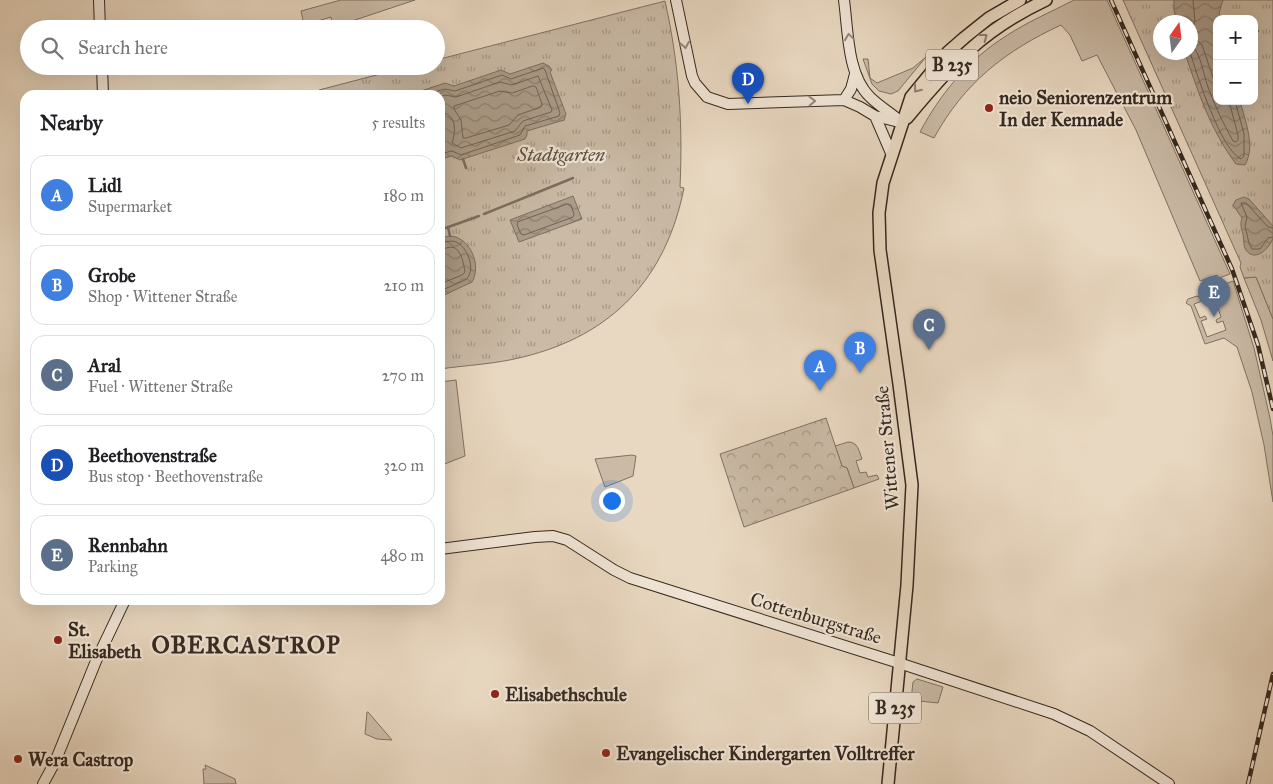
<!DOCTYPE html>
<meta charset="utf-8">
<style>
:root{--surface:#fff;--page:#f2f2f2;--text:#202124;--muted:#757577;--line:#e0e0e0;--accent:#1a73e8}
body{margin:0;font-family:"IM FELL Great Primer",serif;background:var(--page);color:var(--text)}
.controls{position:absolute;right:15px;top:15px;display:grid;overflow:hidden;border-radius:10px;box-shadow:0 5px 20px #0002}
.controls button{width:45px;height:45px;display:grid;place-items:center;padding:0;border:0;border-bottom:1px solid var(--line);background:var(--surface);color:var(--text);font:25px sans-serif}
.compass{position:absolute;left:1153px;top:15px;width:45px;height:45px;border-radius:50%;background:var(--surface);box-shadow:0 5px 20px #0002;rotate:14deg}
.you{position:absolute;left:611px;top:500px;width:18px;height:18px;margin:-12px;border:4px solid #fff;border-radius:50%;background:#1a73e8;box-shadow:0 0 0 8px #1a73e833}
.badge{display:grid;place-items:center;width:32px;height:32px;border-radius:50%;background:var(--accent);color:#fff;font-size:16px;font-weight:700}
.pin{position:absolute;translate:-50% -41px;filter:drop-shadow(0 1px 2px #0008)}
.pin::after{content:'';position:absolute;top:26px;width:18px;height:15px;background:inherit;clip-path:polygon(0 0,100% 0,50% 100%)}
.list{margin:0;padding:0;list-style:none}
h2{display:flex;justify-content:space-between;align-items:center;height:65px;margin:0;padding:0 20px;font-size:21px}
h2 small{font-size:16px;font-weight:400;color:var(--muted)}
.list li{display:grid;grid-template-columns:32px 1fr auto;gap:15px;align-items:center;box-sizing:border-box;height:80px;margin:0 10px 10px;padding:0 10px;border:1px solid var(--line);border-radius:15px}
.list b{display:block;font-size:19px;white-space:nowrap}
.list p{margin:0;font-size:16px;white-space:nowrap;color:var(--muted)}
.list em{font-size:16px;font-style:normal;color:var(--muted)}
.icon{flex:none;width:28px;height:28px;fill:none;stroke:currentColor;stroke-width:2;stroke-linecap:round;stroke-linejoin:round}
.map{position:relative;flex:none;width:1273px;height:784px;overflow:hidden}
.search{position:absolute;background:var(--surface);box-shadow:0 5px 20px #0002;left:20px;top:20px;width:425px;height:55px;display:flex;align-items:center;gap:12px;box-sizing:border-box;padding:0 18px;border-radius:28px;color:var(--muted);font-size:19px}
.panel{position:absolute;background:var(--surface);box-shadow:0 5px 20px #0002;left:20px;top:90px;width:425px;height:515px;border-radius:15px}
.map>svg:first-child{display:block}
.grass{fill:#cabaa6;stroke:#7f7263}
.forest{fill:url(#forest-crowns);stroke:#7f7263}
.park{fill:url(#park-tufts);stroke:#7f7263;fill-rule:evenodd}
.water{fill:url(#water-waves);stroke:#7b6e60}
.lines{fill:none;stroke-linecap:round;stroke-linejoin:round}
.shore{stroke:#706255;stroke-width:1}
.stream{stroke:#7b6e60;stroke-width:2.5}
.secondary-casing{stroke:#342920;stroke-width:12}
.primary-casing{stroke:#342920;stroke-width:14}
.secondary{stroke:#f1e6d7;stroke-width:10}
.primary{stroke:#e9d8c1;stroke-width:11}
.rail-casing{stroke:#342920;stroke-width:4.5}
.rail{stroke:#f1e6d7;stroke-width:2.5;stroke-dasharray:8;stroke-linecap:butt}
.oneway{stroke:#92887c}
.oneway2{stroke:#8e8070}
.poi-dot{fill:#8f2418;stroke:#f1e6d7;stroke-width:2}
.labels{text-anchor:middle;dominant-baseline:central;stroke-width:4.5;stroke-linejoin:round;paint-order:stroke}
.shield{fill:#f1e6d7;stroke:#6d6257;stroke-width:1}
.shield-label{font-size:18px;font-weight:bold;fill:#342920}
.poi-label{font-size:19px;font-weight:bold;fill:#342920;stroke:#f1e6d7;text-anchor:start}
.park-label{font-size:19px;font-style:italic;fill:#5a4d42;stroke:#f1e6d7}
.street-label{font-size:19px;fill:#342920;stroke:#f1e6d7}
.district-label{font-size:24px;font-weight:bold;letter-spacing:1px;fill:#342920;stroke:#f1e6d7}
</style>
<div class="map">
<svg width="1273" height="784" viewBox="0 0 1273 784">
<defs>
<pattern id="forest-crowns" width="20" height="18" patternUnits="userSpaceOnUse" patternTransform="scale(1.25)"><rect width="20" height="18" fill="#cabaa6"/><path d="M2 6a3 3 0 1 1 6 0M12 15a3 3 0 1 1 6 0" fill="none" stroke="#a59787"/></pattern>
<pattern id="park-tufts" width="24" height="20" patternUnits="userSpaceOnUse" patternTransform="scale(1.25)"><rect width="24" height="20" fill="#cabaa6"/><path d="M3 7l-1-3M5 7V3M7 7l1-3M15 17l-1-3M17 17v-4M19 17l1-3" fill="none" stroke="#a59787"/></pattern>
<pattern id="water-waves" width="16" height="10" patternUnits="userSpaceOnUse" patternTransform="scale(1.25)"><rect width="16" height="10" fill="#ab9c8a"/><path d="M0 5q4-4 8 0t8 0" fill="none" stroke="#8c7f70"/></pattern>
</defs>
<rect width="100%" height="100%" fill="#e9d8c1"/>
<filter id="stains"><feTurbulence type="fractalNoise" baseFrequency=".004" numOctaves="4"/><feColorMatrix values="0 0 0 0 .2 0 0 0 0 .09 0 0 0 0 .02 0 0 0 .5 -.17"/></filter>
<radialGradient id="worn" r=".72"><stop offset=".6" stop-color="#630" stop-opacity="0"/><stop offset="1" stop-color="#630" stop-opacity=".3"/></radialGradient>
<path class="grass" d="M341,0H415L334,27L331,17L304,25L301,11Z
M1074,0H1107L1230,274L1219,278L1217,275L1200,281L1136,130L1097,55L1082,61L1070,35L1061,25C1005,51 964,83 934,138L920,132C940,94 969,59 1006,36C1027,22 1051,12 1074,0Z
M926,57L898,91L891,94L879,91L872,84L863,59H868L870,78L877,83L913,68Z
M1256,277L1273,319V361L1261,320L1244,278Z
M1233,281L1254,348L1270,418L1273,436V502L1264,445L1252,392L1237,347L1224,338L1205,344L1191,306L1186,303L1188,299L1197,296L1200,297L1202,301L1194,304L1200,318L1205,316L1207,319L1201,321L1207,337L1226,330L1223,321L1217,323L1216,320L1221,317L1218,308L1212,310L1211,307L1216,305L1213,297L1208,298L1206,293L1209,290Z
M456,380L465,456L442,465L440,448V382Z
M848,442C858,442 859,451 862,459L856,461L860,473L866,472L868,477L877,475L879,479L854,488L847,468L842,466L835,446Z
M632,455L636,456L633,476L605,487L595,459Z
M917,679L943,687L938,703L911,700L913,682Z
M367,712H368L392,740L377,739L365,734Z
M205,765L235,779L236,784H204L203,769H206Z"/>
<path class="forest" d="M826,418L842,466L847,468L854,488L744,527L720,454Z"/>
<path class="park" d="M1123,0H1273V319L1256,277L1244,278L1240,267L1241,263ZM1217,19H1254V101H1217ZM1160,22H1190V52H1160Z
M665,1C679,63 683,123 680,187L684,188C666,278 613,335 523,357C496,364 468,365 440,369V95H306V94L316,93L319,90L411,66H436V60Z"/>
<path class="water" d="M1174,0H1223L1219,13L1221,19H1217V101H1240C1245,121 1256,146 1245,165L1236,164C1211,131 1198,92 1185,53L1190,52V22H1177L1174,10Z
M543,63L549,66L552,70L550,72L566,114L564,120L527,131V135L525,139L460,160L452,156L440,159V138L443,135L444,129L440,122V95H409L445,83L454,86L501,70L510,74Z
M573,196L582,219L519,242L510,220Z
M1244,197L1249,199L1273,226C1273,230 1273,234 1273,238C1270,248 1255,263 1246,250C1243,245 1244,239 1243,234C1241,227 1240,225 1242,218L1233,205L1236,200Z
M450,236C470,237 482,265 472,282L440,297V238Z"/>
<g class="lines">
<path class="shore" d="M1193,0L1195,21L1191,34L1202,45L1217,89
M1190,43C1201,52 1203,74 1208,87C1215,106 1223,123 1233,141L1236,142L1238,140V135L1229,101
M1190,52C1197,75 1221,150 1241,159L1244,156V134L1235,101
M533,86L536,87L542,104L541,107L518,115L509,125L466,138H463L461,120L454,109V106L500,91L512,93Z
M425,95L445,89L455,91L502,75L511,79L543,68L545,70L560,113L559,116L525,126L520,135L461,155L452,151L440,154
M440,97L445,95L456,97L500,82L512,85L538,76L552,110L551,112L523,121L515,131L461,148L452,143C456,131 457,114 440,112
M568,204L571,205L574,214L573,217L524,235L521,234L517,225L518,222Z
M1273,228L1268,227L1246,203H1241L1247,217L1245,226L1249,243L1252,249H1260L1268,238L1273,237
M440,243C446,242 451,240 456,242C468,247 477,272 465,280L440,291
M440,249C444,249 449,247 452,247C461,248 464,265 465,272L462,275L440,284"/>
<path class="stream" d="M1254,33L1258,31
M463,159L466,168
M484,214L573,178
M448,227L450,236
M440,230L479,216"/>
<defs>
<path id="secondary" d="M99,0L100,29
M676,0L692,76L695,83L707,97L728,104L844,100L860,107L875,116L903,123
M844,0C848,29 847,75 870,97C879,106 891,113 900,121
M102,66L103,95
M844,100L851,89L855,74
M875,116L891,153
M440,549L535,537L553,536L567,540L614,570L630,578L899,663L1054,714L1090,731L1169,784
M43,784L55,762L96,661L125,600"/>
<path id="primary" d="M907,118C951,65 982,30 1046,0
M888,784L907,585L912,485L899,384L880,250L879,213L883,183L911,97L948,52L964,38L989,18L1020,0"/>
</defs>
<use href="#secondary" class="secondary-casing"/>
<use href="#primary" class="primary-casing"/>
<use href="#secondary" class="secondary"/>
<use href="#primary" class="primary"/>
<defs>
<path id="rail" d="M1111,0L1232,269L1258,345L1273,409
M1248,784L1273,674"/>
</defs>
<use href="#rail" class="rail-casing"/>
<use href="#rail" class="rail"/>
</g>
<defs><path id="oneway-chevron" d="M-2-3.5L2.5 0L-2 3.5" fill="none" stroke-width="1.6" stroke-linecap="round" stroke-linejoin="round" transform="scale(1.25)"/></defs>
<g class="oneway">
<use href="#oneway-chevron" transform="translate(849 37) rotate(-98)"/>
<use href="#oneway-chevron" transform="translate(685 45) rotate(81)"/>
<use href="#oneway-chevron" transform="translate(812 101) rotate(-2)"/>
</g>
<g class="oneway2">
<use href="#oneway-chevron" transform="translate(984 37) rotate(-37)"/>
<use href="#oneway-chevron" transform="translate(917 89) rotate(128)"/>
</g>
<g class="poi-dot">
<circle cx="989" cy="108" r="5"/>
<circle cx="58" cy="640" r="5"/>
<circle cx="495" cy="694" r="5"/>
<circle cx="606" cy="753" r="5"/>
<circle cx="18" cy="759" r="5"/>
</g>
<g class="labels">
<g class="shield">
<rect x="926" y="49.5" width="52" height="31" rx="4"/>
<rect x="869" y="692.5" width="52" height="31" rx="4"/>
</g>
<g class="shield-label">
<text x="952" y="65">B 235</text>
<text x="895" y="708">B 235</text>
</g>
<g class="poi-label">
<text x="999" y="97">neio Seniorenzentrum<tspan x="999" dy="22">In der Kemnade</tspan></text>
<text x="68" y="629">St.<tspan x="68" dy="22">Elisabeth</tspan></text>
<text x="505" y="694">Elisabethschule</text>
<text x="616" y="753">Evangelischer Kindergarten Volltreffer</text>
<text x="28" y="759">Wera Castrop</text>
</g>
<g class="park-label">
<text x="561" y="154">Stadtgarten</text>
</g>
<g class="street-label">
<text transform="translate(887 448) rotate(-95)">Wittener Straße</text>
<text transform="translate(816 618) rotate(17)">Cottenburgstraße</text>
</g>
<g class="district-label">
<text x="246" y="645">OBERCASTROP</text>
</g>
</g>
<rect width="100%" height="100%" filter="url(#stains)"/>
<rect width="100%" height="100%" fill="url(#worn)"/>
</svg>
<div class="controls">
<button>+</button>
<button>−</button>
</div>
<svg class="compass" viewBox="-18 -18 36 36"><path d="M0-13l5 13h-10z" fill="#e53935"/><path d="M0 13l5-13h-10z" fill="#757577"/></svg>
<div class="you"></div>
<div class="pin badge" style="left:820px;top:391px;background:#3f7fe0">A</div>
<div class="pin badge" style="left:860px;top:373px;background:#3f7fe0">B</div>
<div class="pin badge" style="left:929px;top:350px;background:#5c6f8a">C</div>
<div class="pin badge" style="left:748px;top:104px;background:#1a4fb4">D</div>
<div class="pin badge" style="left:1214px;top:317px;background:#5c6f8a">E</div>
<div class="search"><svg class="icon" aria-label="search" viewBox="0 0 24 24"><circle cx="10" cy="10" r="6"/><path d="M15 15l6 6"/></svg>Search here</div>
<section class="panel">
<h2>Nearby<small>5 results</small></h2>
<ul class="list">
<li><span class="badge" style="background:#3f7fe0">A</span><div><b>Lidl</b><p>Supermarket</p></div><em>180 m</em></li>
<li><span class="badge" style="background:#3f7fe0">B</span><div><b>Grobe</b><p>Shop · Wittener Straße</p></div><em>210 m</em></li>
<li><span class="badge" style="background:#5c6f8a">C</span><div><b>Aral</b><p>Fuel · Wittener Straße</p></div><em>270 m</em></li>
<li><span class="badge" style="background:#1a4fb4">D</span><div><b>Beethovenstraße</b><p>Bus stop · Beethovenstraße</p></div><em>320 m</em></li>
<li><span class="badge" style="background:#5c6f8a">E</span><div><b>Rennbahn</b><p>Parking</p></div><em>480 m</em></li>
</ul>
</section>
</div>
